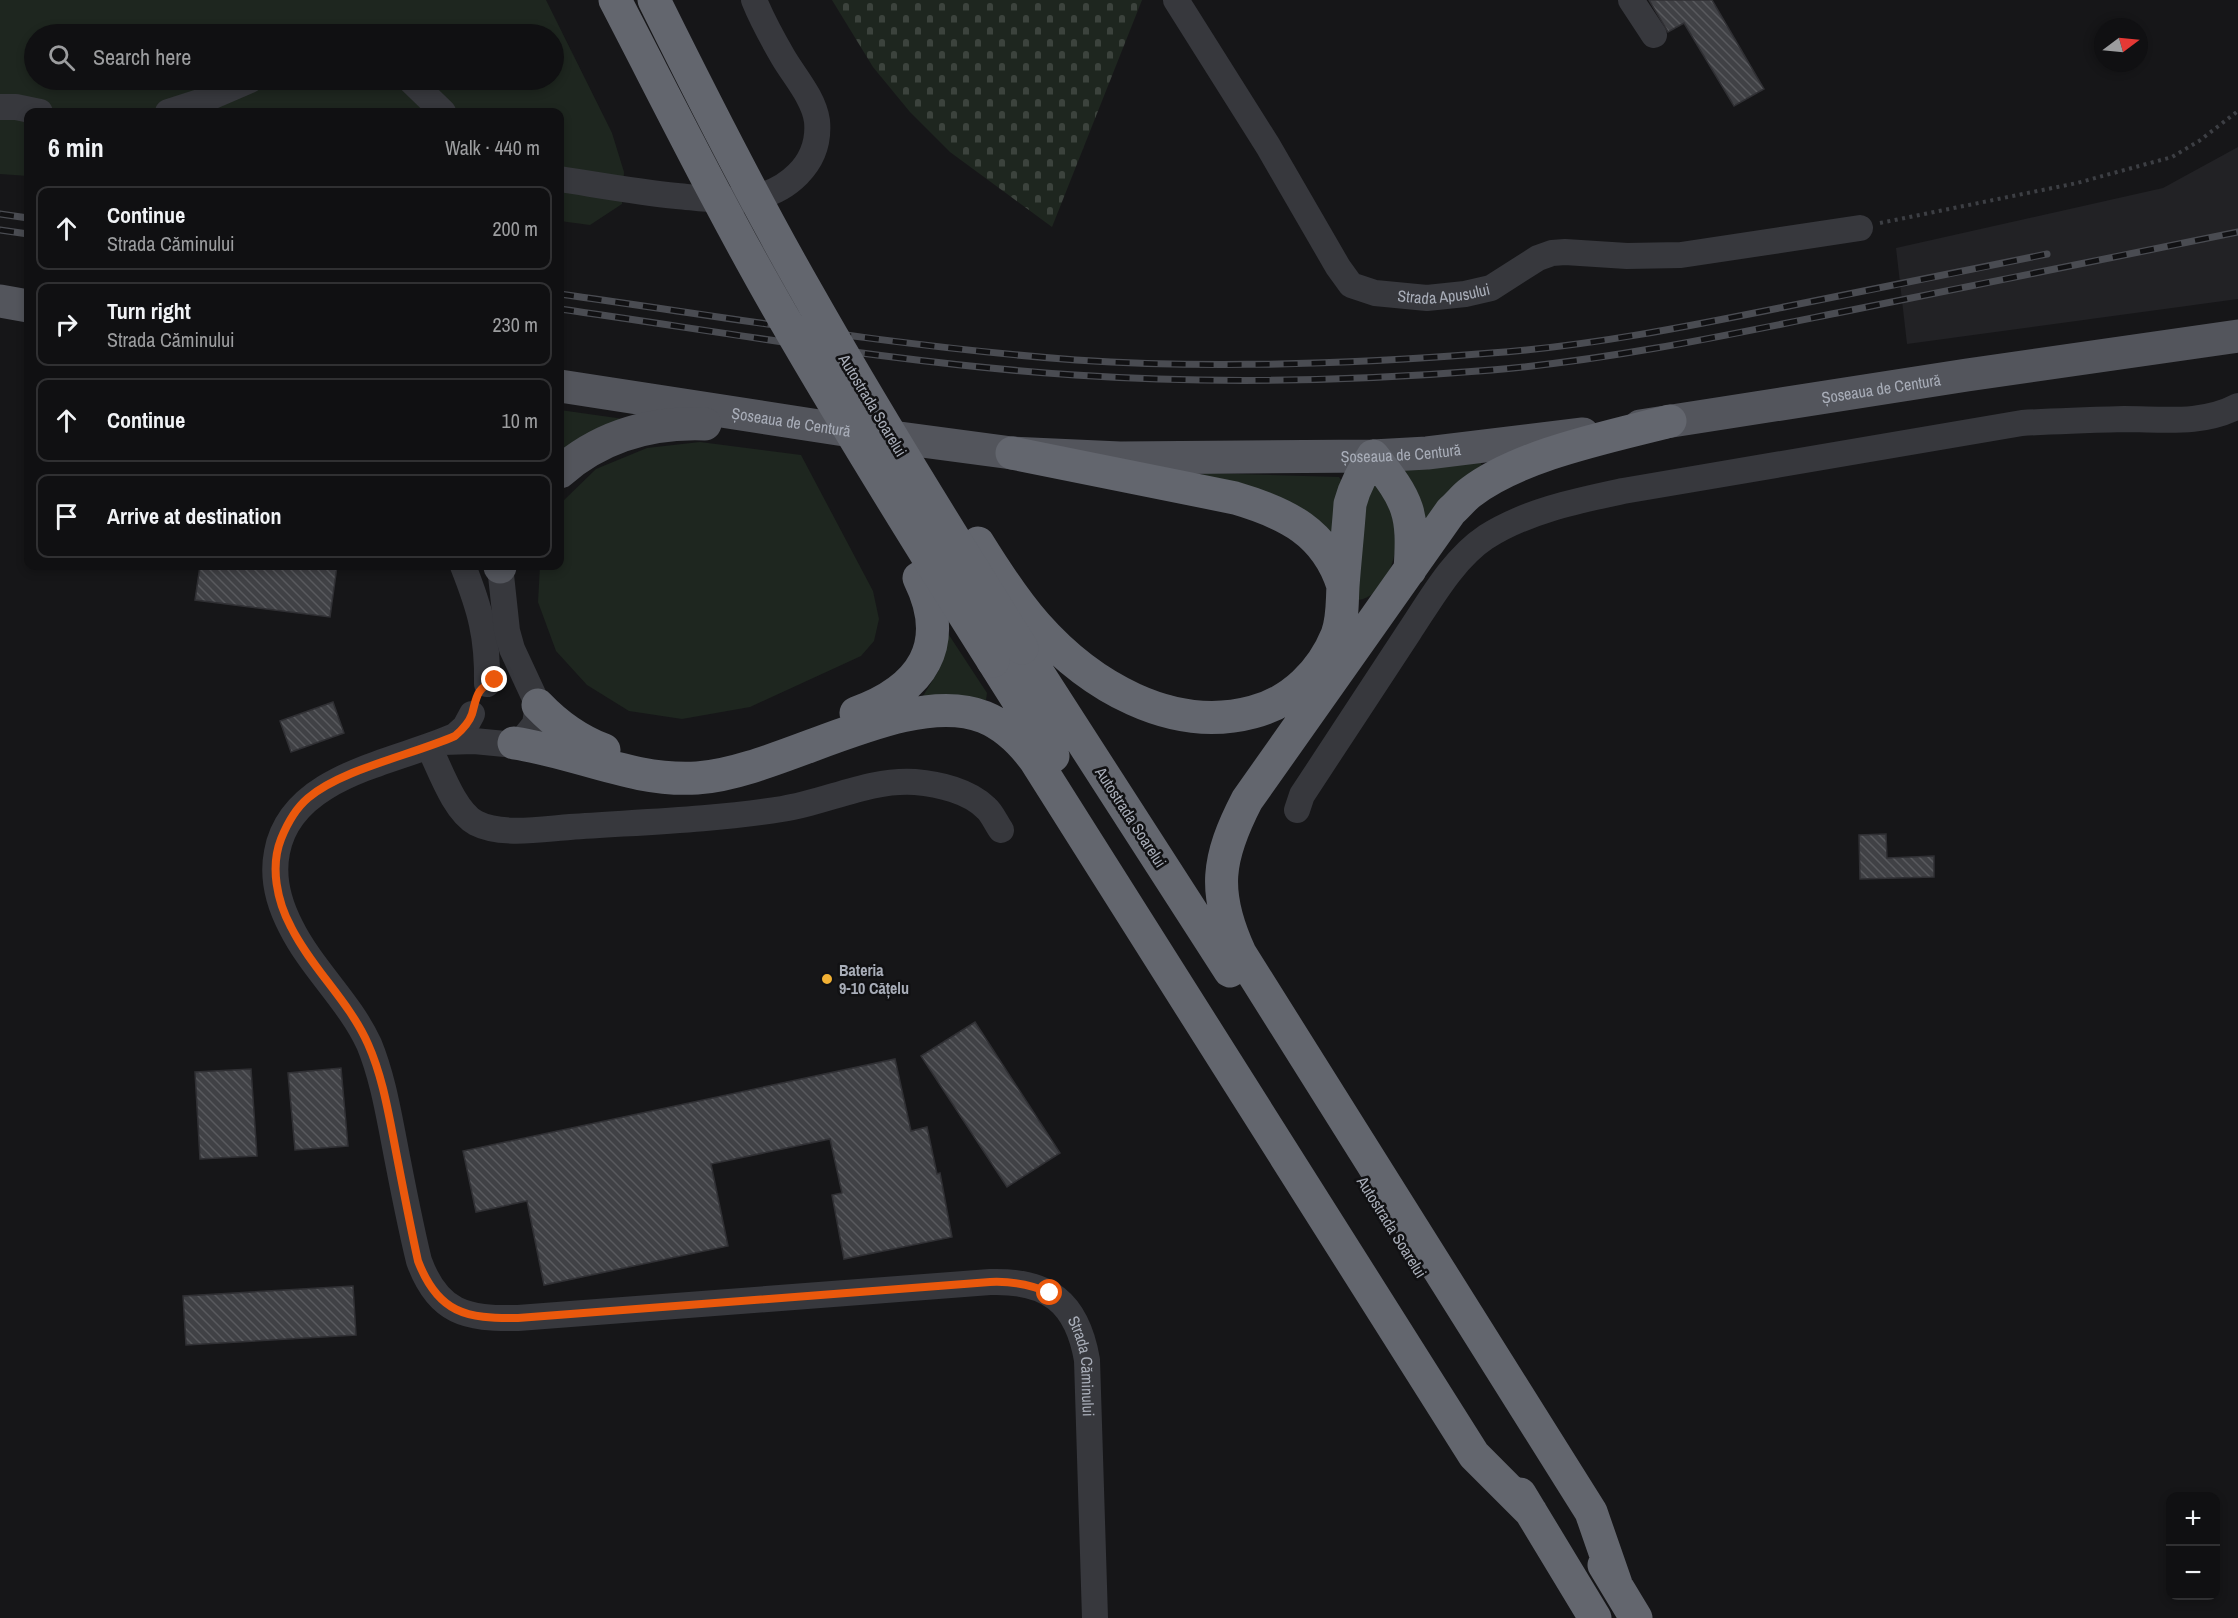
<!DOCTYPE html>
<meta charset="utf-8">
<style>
:root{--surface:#101012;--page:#19191b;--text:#f1f3f6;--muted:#9c9d9f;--line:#303032}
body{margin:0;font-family:"Archivo Narrow",sans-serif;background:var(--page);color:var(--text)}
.controls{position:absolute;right:18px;bottom:18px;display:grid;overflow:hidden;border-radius:12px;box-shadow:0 3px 9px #0003}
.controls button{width:54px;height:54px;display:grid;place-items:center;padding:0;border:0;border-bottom:2px solid var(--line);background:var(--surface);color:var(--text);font:30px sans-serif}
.compass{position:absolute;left:2094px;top:18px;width:54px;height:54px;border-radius:50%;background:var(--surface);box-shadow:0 3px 9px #0003;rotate:74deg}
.stop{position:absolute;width:18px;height:18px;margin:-14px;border:4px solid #ea580c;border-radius:50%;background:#fff}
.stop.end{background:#ea580c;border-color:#fff;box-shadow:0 2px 6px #0008}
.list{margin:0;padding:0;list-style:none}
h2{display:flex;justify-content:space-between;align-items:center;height:78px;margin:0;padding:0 24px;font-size:26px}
h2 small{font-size:20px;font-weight:400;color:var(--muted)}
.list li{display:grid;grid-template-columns:39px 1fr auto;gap:18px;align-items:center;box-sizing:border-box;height:84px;margin:0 12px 12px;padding:0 12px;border:2px solid var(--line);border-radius:12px}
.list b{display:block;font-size:22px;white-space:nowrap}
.list p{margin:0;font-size:20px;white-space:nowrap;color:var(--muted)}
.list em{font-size:20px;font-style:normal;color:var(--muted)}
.icon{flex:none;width:33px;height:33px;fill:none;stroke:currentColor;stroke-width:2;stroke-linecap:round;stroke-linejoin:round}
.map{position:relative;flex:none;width:2238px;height:1618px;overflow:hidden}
.search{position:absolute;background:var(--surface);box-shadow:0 3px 9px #0003;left:24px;top:24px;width:540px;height:66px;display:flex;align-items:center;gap:15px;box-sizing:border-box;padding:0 21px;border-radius:33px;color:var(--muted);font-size:22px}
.panel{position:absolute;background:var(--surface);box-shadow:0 3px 9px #0003;left:24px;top:108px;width:540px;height:462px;border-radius:12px}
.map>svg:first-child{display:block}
.built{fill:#222225}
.green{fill:#1e261f;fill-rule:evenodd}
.cemetery{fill:url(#cemetery-stones)}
.building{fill:url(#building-back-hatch);stroke:#303034;stroke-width:1.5}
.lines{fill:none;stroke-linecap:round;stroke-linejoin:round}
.path{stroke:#3d3f44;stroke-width:4;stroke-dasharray:3 4.5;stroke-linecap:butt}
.minor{stroke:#37383d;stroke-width:26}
.major{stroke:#53555c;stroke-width:33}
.highway{stroke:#63666e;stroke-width:33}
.rail-casing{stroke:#4a4c52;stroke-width:7}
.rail{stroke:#111113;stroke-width:4.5;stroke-dasharray:14;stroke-linecap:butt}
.highway-bridge{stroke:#63666e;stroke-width:33}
.route{stroke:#ea580c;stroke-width:8}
.poi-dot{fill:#f2b134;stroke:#111113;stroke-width:2}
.labels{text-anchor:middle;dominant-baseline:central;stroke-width:5;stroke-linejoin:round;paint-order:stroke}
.street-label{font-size:16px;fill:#a8adb8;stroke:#111113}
.poi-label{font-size:16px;font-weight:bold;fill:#a8adb8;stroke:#111113;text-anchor:start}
</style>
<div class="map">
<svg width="2238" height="1618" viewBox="0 0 2238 1618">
<defs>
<pattern id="cemetery-stones" width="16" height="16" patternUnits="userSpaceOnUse" patternTransform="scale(1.5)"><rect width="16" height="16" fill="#1e261f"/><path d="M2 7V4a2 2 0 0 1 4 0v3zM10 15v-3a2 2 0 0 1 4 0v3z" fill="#3c433d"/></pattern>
<pattern id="building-back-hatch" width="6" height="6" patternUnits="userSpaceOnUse" patternTransform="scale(1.5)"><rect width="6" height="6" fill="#404145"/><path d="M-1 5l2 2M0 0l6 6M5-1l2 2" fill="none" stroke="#595a5e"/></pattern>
</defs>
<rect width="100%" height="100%" fill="#161618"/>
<path class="built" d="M2238,147V299L1907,344L1896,248L2163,188Z"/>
<path class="green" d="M0,0H546L612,133L624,172L622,204L590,225L560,221V112H28V176L0,174ZM34,34H554V80H34Z
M560,410L638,421L560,461Z
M700,442L801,455L873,591L879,619L874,641L861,656L750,707L682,719L629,711L587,685L556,651L538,602L540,566H560V504L596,469L647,448Z
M1479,459L1484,470L1424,526L1415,525L1404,467Z
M1205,473L1339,477L1341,480L1339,536L1201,475Z
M1372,480L1390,490C1392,506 1395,521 1396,537C1397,559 1384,597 1358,600L1350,579Z
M947,632L987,693L986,700L923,696L939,670Z"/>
<path class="cemetery" d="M832,0H1142L1052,227L950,152L910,112L873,67Z"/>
<path class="building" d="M1649,0H1712L1764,89L1734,106L1684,23L1668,32Z
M200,566H337L330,617L195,600Z
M333,702L344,733L291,752L280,721Z
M1886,834L1887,858L1934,856V877L1860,879L1859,835Z
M975,1022L1060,1153L1007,1187L921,1056Z
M895,1059L911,1131L927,1127L937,1174L940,1173L952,1237L844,1259L832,1195L842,1193L830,1139L711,1164L728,1246L544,1285L527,1201L476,1212L463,1151Z
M341,1068L348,1146L295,1150L288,1073Z
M251,1069L257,1156L200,1159L195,1072Z
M353,1286L356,1335L186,1345L183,1296Z"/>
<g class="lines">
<path class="path" d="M1880,223L2077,183L2172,157L2199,141L2238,111"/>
<g class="minor">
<path id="s1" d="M1176,0L1268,146L1338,267L1351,285L1375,293L1427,298L1465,294L1491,288L1538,258L1552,253L1565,252L1627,256L1681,255L1860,228"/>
<path d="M1631,0L1654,35"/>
<path d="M410,80L443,112"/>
<path d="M0,107H16L40,112"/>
<path d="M168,112L199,102L250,80"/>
<path d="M560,179C599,185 637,192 677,196C699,198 723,202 745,199C786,194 821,164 817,121C814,98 794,76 783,57C772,38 762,20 754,0"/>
<path d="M463,566C480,609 488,636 487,684"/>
<path id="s2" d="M472,714L465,727L455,736C394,763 291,775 277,852C272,877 279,904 291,927C312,969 349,1001 369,1044C381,1073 387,1105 393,1136C401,1178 409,1220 419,1261C438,1313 466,1319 518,1318L990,1282C1048,1280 1077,1302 1087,1360L1095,1618"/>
<path d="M443,742L474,741L505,744L514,743L523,739L535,724L538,705L512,649L507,631L500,566"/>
<path d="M429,747C440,769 454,811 476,823C501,836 542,829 570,827C641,822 712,820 782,809C827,802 869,779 915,782C939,784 969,791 986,808C992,813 996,823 1001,830"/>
<path d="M1297,810L1302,795C1338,741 1373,686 1409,632C1431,599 1453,559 1486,537C1527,511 1576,501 1623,491L2022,423C2056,421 2090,420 2124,419C2163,419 2202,425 2238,406"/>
</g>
<g class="major">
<path d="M0,301L28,306"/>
<path id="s3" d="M560,386L877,435L1012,453L1120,458L1373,456L1427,453L1583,434"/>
<path id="s4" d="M1640,426L1967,375L2238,336"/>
<path d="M560,472C601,436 651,422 705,424"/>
<path d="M500,567V566"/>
</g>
<path class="highway" d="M1012,453L1235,498C1286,513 1326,532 1343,586
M978,543C996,572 1014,600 1036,625C1089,685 1171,734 1253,712C1292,702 1322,672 1337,635C1343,619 1342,603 1343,586C1345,559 1348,532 1350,504C1355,485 1363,472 1373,456C1409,501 1414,513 1410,570
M1022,648L1230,971
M993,661L1053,756
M538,705C557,725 578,740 604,750
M856,713C922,689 952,645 919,578
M514,743C577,752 633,782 697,778C780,773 907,686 984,717C1006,726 1021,741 1035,760L1474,1455L1531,1512
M1520,1494L1595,1618
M1604,1565L1636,1618
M1616,1584L1591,1512L1240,953C1212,892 1217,858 1247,800L1451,511C1458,505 1464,497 1471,492C1521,454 1609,437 1670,421"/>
<defs>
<path id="rail" d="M0,214L28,218
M0,230L28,234
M560,294C731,318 903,347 1076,360C1213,369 1353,364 1491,353C1591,346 1690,326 1789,306C1875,289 1961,272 2047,254
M560,309C730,333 904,364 1075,375C1212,384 1356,381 1492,370C1609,360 1723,336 1837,313C1971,286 2104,259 2238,232"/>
</defs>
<use href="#rail" class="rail-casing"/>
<use href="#rail" class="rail"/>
<path class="highway-bridge" d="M615,0C670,106 723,213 783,317C850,433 921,547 993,661
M654,0C703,99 753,198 808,294C876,414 949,531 1022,648"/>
</g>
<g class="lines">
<path class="route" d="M495,680C476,689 477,696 472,714C469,723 462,730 455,736C412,755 342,769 308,798C295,809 287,824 281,839C270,867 277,901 291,927C312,969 349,1001 368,1044C381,1073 387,1105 393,1136C401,1178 409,1220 418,1261C438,1313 466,1319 518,1318L990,1282C1012,1281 1030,1284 1050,1293"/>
</g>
<circle class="poi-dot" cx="827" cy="979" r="6"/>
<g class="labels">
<g class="street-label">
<text stroke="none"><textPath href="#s1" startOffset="429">Strada Apusului</textPath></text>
<text stroke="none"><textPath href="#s4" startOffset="244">Șoseaua de Centură</textPath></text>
<text transform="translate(873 405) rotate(59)">Autostrada Soarelui</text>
<text stroke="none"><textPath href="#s3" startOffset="234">Șoseaua de Centură</textPath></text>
<text stroke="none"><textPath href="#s3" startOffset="846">Șoseaua de Centură</textPath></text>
<text transform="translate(1131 817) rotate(57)">Autostrada Soarelui</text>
<text transform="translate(1392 1227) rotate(58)">Autostrada Soarelui</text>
<text stroke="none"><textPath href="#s2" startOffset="1437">Strada Căminului</textPath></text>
</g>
<g class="poi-label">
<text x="839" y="970">Bateria<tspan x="839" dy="18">9-10 Cățelu</tspan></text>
</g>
</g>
</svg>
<div class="controls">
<button>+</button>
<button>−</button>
</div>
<svg class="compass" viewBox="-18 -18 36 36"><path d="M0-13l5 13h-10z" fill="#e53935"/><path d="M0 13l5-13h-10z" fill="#9c9d9f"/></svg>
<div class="stop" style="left:1050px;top:1293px"></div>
<div class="stop end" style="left:495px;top:680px"></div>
<div class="search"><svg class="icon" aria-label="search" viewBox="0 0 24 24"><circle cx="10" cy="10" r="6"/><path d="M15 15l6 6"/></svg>Search here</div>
<section class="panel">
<h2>6 min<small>Walk · 440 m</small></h2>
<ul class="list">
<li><svg class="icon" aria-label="ahead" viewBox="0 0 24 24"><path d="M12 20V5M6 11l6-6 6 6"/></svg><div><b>Continue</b><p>Strada Căminului</p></div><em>200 m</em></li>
<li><svg class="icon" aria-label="right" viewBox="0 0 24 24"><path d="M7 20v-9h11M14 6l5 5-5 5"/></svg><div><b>Turn right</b><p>Strada Căminului</p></div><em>230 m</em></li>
<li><svg class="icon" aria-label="ahead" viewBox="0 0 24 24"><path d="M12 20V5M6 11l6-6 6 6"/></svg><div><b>Continue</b></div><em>10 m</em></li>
<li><svg class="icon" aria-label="arrive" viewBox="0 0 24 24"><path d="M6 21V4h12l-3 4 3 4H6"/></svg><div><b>Arrive at destination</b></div></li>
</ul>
</section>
</div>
